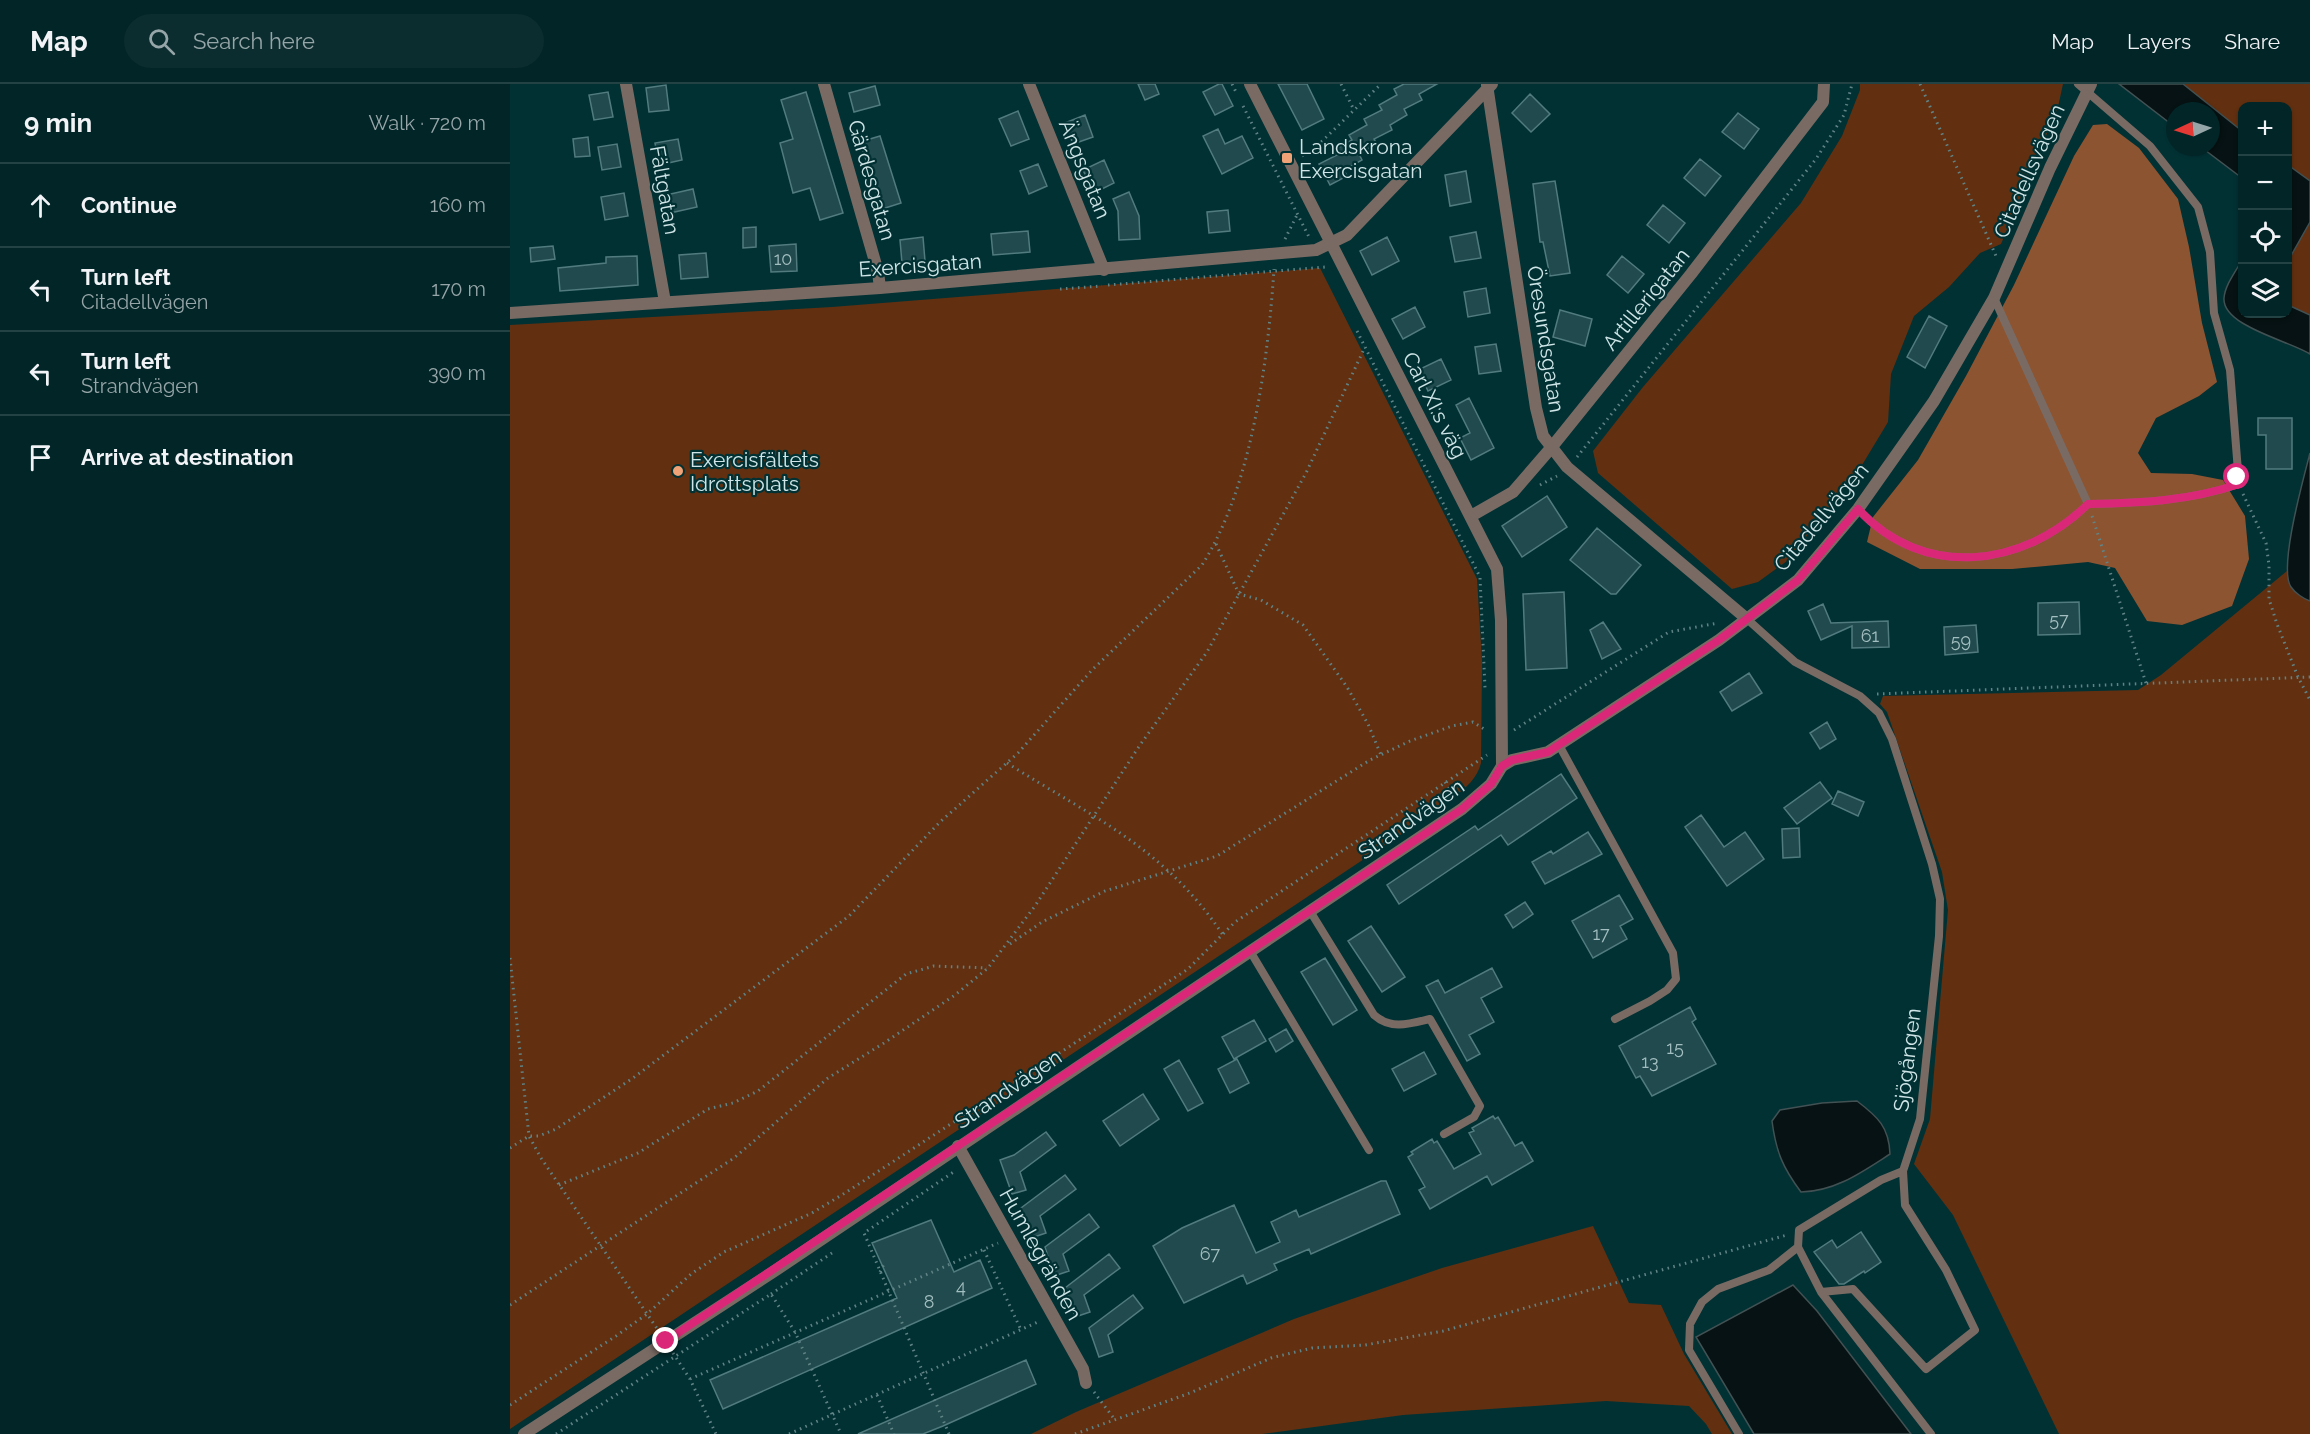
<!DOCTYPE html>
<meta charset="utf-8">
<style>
:root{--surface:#022527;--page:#0c2d2f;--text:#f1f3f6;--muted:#96a5a7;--line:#234244}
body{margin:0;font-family:Raleway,sans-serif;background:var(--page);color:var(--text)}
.controls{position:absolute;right:18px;top:18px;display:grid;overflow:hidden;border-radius:12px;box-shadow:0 2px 4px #0004}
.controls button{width:54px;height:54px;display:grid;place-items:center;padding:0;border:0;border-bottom:2px solid var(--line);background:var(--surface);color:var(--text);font:30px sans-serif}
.compass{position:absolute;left:1656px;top:18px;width:54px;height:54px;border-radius:50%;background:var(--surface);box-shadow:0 2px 4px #0004;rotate:266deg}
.stop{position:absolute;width:18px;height:18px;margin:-14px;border:4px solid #db2777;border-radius:50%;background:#fff}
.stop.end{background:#db2777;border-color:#fff;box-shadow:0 2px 6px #0008}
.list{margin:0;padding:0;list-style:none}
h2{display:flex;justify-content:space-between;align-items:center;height:78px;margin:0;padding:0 24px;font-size:26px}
h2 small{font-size:20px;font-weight:400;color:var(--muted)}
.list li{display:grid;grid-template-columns:39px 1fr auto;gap:18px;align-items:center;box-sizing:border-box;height:84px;padding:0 24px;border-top:2px solid var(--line)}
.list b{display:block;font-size:22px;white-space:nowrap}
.list p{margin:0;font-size:20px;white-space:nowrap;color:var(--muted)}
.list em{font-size:20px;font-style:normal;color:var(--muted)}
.icon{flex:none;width:33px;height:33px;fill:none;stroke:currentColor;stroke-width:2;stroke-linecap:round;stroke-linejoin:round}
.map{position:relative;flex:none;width:1800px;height:1350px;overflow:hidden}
header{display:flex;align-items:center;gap:36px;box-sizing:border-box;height:84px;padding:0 30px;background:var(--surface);border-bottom:2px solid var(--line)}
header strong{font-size:28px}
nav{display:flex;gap:33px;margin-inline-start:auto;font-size:21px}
.search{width:420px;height:54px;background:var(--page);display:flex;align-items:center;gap:15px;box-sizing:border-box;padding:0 21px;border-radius:33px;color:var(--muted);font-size:22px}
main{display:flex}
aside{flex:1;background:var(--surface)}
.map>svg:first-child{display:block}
.green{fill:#623010}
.forest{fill:#8d5431}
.water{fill:#061213;stroke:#425153;stroke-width:1.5}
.building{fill:#204a4d;stroke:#517b7f;stroke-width:1.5}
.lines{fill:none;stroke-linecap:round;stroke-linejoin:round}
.path{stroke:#608386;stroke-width:3;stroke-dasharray:1.5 4.5;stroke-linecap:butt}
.service{stroke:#796b64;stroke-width:8}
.minor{stroke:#796b64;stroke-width:12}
.tertiary{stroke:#796b64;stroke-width:12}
.route{stroke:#db2777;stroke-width:8}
.poi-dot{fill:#efa377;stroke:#023134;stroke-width:2}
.labels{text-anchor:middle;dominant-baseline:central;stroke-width:4.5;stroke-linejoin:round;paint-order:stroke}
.number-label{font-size:18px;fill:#a3bec0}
.poi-label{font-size:21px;fill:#cfe5e7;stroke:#023134;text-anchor:start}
.street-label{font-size:21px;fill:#cfe5e7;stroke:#023134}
</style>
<header>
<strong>Map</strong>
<div class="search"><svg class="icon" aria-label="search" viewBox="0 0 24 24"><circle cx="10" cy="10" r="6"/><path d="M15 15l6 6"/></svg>Search here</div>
<nav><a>Map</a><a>Layers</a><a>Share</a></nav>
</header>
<main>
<aside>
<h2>9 min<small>Walk · 720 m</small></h2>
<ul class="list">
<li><svg class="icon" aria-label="ahead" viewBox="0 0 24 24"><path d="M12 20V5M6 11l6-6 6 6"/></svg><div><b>Continue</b></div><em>160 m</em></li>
<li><svg class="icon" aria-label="left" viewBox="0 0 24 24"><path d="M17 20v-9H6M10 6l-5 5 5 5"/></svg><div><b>Turn left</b><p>Citadellvägen</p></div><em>170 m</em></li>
<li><svg class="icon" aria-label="left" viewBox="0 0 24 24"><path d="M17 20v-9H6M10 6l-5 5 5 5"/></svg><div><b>Turn left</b><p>Strandvägen</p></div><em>390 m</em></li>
<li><svg class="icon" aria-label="arrive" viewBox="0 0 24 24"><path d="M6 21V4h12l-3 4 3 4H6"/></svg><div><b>Arrive at destination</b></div></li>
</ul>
</aside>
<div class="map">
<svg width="1800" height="1350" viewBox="0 0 1800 1350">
<rect width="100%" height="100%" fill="#023134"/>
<path class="green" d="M1350,0H1553L1548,23L1491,160L1470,169L1439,203L1404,232L1381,290L1378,338L1349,386L1277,477L1248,498L1222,505L1088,389L1083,367L1133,303L1291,119L1332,52L1350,6Z
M1673,0H1800V97L1778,81V22H1732V47Z
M1800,138V231L1778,221V177Z
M810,184L967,495L972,577L971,679C964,708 926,722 903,737L899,745L0,1345V241L322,223Z
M1777,487L1780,501L1800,516V1350H1549L1443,1131L1404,1080L1420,1035L1438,826L1432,788L1377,628L1370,620L1373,612L1628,606L1651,591Z
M1083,1142L1119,1219L1151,1221L1174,1270L1222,1350H1202L1196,1340L1179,1322L1096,1317L893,1331L752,1350H521L566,1328L784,1235L932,1184Z"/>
<path class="forest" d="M1597,40L1629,64L1668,115L1679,163L1692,239L1707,298L1689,312L1646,334L1628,369L1641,389L1682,390L1713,396L1735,432L1739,475L1722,522L1672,541L1637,537L1605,484L1578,478L1502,485H1410L1357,458L1363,433L1408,376L1456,292L1504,201L1564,72L1583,41Z"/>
<path class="water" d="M1609,0H1673L1732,47V94L1691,63H1701V27H1665V43Z
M1778,81L1800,97V138L1778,177Z
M1732,176V230H1778V221L1800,231V270C1780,257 1712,242 1714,214C1715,201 1726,187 1732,176Z
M1800,369V517C1794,515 1785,509 1781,503C1768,484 1794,393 1800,369Z
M1347,1017C1368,1033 1379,1043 1380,1070C1352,1088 1326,1107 1291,1108C1273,1084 1266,1068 1262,1037L1270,1026L1312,1019Z
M1283,1201L1307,1227L1401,1350H1244L1186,1253Z"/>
<path class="building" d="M628,0H645L649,10L635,16Z
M709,0H712L723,22L705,31L693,8Z
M768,0H797L814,35L792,46Z
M894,0H927L909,10L912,16L894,25L897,31L880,41L882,46L864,55L867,60L849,70L852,76L834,86L837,92L820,101L809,80L827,71L824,66L842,56L839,51L857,41L854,35L872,26L869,21L887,11L884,5Z
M156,1L159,26L139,28L136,4Z
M365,2L370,21L344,28L339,9Z
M98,8L103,33L84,36L79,11Z
M296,8L333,129L310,136L300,104L283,109L270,59L283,55L271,16Z
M1020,10L1040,30L1021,48L1002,29Z
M508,27L519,55L501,62L489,35Z
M1228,29L1249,45L1234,65L1212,48Z
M575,31L583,53L563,60L555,39Z
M708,45L715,60L732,52L743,74L712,90L693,52Z
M370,52L391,119L372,125L350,58Z
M78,53L80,72L65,73L63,55Z
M168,55L172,76L149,81L145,59Z
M107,60L111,83L92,86L88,63Z
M1190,75L1211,92L1195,112L1174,94Z
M594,76L604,99L584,109L573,86Z
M528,80L537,102L519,110L510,87Z
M956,87L961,118L940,122L935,91Z
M1045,97L1060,189L1040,192L1033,158H1030L1023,100Z
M183,105L187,123L160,129L156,111Z
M619,108L629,132L630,155L609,156L608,127L603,115Z
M114,109L118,132L95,136L91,113Z
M1153,121L1175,139L1159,159L1137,141Z
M718,126L720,147L699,149L697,128Z
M246,143V163L233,164V144Z
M518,147L520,168L483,171L481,150Z
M966,148L971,174L945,178L940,153Z
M413,153L415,177L392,179L390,156Z
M877,153L889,177L862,191L850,167Z
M286,160L287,187L261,188L259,162Z
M43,162L45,175L21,178L20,164Z
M196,169L198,193L171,195L169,171Z
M127,172L128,201L50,207L48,184L96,179V173Z
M1112,172L1134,190L1118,209L1097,191Z
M976,204L980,229L958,233L954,208Z
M905,223L915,243L893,255L882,235Z
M1050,226L1082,235L1075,262L1043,253Z
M1419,232L1437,242L1415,284L1397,273Z
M986,260L991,287L969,290L965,263Z
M931,275L941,296L918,307L908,286Z
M959,314L984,364L961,376L950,354L960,349L946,321Z
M1748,334H1782V385H1756V351H1748Z
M1037,412L1057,443L1012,473L992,442Z
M1087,444L1131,481L1106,510H1101L1060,476Z
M1054,508L1057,584L1016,586L1013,510Z
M1569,518L1570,550L1528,551V519Z
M1313,520L1321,539L1378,537L1379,563L1342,564V542L1311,556L1298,527Z
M1093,538L1111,565L1092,575L1080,546Z
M1466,541L1468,568L1435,571L1434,543Z
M1239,589L1252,609L1222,627L1210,608Z
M1317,638L1326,655L1310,665L1300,649Z
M1051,690L1067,714L998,761L991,751L889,820L877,801L965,742L968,746Z
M1310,698L1322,714L1287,740L1274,724Z
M1328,707L1354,718L1348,732L1322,720Z
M1191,731L1214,763L1235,748L1254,775L1217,802L1175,743Z
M1289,744L1290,773L1273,774L1272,745Z
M1078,748L1092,770L1035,800L1022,778L1041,767L1043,770Z
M1109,811L1123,835L1110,842L1117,855L1083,874L1062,837Z
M1015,818L1023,830L1003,844L995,831Z
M861,842L895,893L872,908L838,857Z
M815,874L847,926L823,941L791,888Z
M982,884L992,903L971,914L984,938L959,951L970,970L957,977L916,902L928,896L935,909Z
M1180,923L1186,935L1182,938L1206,980L1142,1012L1130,992L1126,994L1109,962Z
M744,936L756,957L724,975L712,953Z
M776,945L783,957L766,968L759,955Z
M914,968L926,990L894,1007L882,985Z
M727,975L739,999L720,1009L708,985Z
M669,976L693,1019L678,1027L654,985Z
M633,1010L649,1035L610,1062L593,1037Z
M983,1032L985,1035L988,1033L1005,1062L1012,1058L1023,1077L982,1101L977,1092L920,1125L909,1106L915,1103L898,1073L903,1070L901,1068L922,1055L924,1059L927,1057L944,1085L971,1070L959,1049L964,1047L962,1044Z
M536,1048L546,1061L510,1088L516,1106L502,1110L490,1076L504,1071Z
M555,1091L566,1105L530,1132L536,1149L521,1154L511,1124Z
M871,1097H876L890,1130L801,1170L799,1165L764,1180L767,1186L737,1200L733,1191L674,1219L643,1162L672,1144L724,1121L746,1169L770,1158L761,1138L786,1126L789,1133Z
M579,1130L589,1143L553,1170L559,1187L544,1192L535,1163Z
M421,1136L444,1188L470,1176L482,1204L213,1325L200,1296L387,1214L362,1159Z
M1351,1148L1371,1178L1355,1189L1354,1187L1334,1200H1329L1304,1168L1322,1156L1327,1164Z
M599,1170L610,1184L574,1211L580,1228L565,1233L555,1204Z
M623,1211L633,1224L598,1251L603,1268L589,1273L579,1244Z
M516,1276L526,1300L433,1342L413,1350H348Z"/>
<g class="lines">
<path class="path" d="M722,0L726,8
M831,0L844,26
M1410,0L1486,172
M733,22L799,153
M792,72L804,65L871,0
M775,155L787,131
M598,201L815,183
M550,205L592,202
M847,247L970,493L975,604
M1067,373L1306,75L1334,31L1342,0
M1030,401L1047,392
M1733,410L1756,459L1759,481V515L1767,540L1788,593L1800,616
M1582,432L1636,599
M706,460L729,510L751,516L793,541L837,603L858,640L871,671
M1367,610L1800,593
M1004,646L1159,548L1208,539
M497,679C582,733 654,763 713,851
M935,698L944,712
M500,860L532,838L595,807L707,772L860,676L900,657L942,642L963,638L977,647
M0,874L19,1052L31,1074L148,1246
M0,1064L19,1052H29L46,1045L123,994L339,832L430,738L508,669L582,586L692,481C742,403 758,276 764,185
M49,1101L128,1069L198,1025L223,1019L248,1007L396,890L424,882L477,884
M474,1166L511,1246
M370,1188L375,1178
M261,1210L322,1169
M0,1221L224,1074L318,994L374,959L445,911L478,884L525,822L630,661L697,568L796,389L855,263
M163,1269L180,1295L206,1350
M180,1295L488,1159
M584,1308L605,1336
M367,1311L384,1350
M0,1321L106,1252L137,1230L181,1190L214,1168L302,1129L335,1109L678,885L725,838L977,671
M46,1350L261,1210L285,1248L331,1350
M279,1350L530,1237
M439,1350L354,1149L445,1087
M565,1350L680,1309L761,1274L802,1264L855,1261L933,1247L1277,1151"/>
<path class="service" d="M1568,0L1640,62L1688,123L1700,168L1704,229L1720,286L1729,400C1679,417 1631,419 1578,420
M1348,425C1413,496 1513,484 1578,420L1484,214
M1049,661L1163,869L1166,895L1157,906L1140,917L1105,935
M800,827L864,931C881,946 899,940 920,935L970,1022L964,1033L934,1050
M740,867L859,1066
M1288,1163L1311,1208L1343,1205L1416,1285L1465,1246L1436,1186L1395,1121L1393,1087
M1311,1208L1421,1350
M1229,1350L1179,1266L1180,1240L1192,1218L1208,1205L1259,1186L1288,1163L1289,1146L1371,1096L1393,1087L1410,1035L1429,852L1430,815L1422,780L1382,655L1369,629L1350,612L1285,578L1237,535"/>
<path class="minor" d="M116,0L155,218
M314,0L368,188L370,204
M519,0L594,186
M977,1L1026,324L1033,352L1057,383L1237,535
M0,229L370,204L806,166L837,151L982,0
M992,682L1002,676L1038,668L1209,556L1288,496L1348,425L1424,317L1484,214L1540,84L1581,0
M448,1062L573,1285L576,1299"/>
<path class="tertiary" d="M961,432L1003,408L1041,364L1181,190L1313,18L1314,0
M14,1350L266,1186L952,725L981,700L992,682L991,536L987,485L740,0"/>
</g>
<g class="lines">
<path class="route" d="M156,1257L952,725L981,700L992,682L1002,676L1038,668L1209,556L1288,496L1348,425C1413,496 1513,484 1578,420C1631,419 1679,417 1729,400L1727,393"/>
</g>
<g class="poi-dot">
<rect x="771" y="68" width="12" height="12" rx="3"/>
<circle cx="168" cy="387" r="6"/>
</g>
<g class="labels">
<g class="number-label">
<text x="273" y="174">10</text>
<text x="1549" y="535">57</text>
<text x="1360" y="551">61</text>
<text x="1451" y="556">59</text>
<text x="1091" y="849">17</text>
<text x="1165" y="963">15</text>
<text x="1140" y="977">13</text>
<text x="700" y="1169">67</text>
<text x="451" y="1202">4</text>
<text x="419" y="1217">8</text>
</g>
<g class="poi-label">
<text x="789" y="62">Landskrona<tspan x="789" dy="24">Exercisgatan</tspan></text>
<text x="180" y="375">Exercisfältets<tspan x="180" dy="24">Idrottsplats</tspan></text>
</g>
<g class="street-label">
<text transform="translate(575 85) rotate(68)">Ängsgatan</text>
<text transform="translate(1519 87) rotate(-66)">Citadellsvägen</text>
<text transform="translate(362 96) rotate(74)">Gärdesgatan</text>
<text transform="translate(155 106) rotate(80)">Fältgatan</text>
<text transform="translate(410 181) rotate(-4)">Exercisgatan</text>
<text transform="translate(1136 215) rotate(-51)">Artillerigatan</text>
<text transform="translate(1036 255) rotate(81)">Öresundsgatan</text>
<text transform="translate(925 321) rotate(63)">Carl XI:s väg</text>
<text transform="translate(1311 433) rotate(-50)">Citadellvägen</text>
<text transform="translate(901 735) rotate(-35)">Strandvägen</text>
<text transform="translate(1397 976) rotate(-83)">Sjögången</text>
<text transform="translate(498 1005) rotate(-34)">Strandvägen</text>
<text transform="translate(531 1170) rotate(61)">Humlegränden</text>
</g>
</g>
</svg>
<div class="controls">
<button>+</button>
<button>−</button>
<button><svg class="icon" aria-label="locate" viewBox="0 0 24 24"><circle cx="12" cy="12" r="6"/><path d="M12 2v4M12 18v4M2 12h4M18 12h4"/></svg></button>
<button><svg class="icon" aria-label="layers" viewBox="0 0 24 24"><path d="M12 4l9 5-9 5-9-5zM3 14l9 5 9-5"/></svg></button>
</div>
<svg class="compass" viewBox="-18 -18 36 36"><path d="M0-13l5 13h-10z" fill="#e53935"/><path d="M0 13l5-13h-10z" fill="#96a5a7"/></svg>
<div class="stop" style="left:1727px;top:393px"></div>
<div class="stop end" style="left:156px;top:1257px"></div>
</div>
</main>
